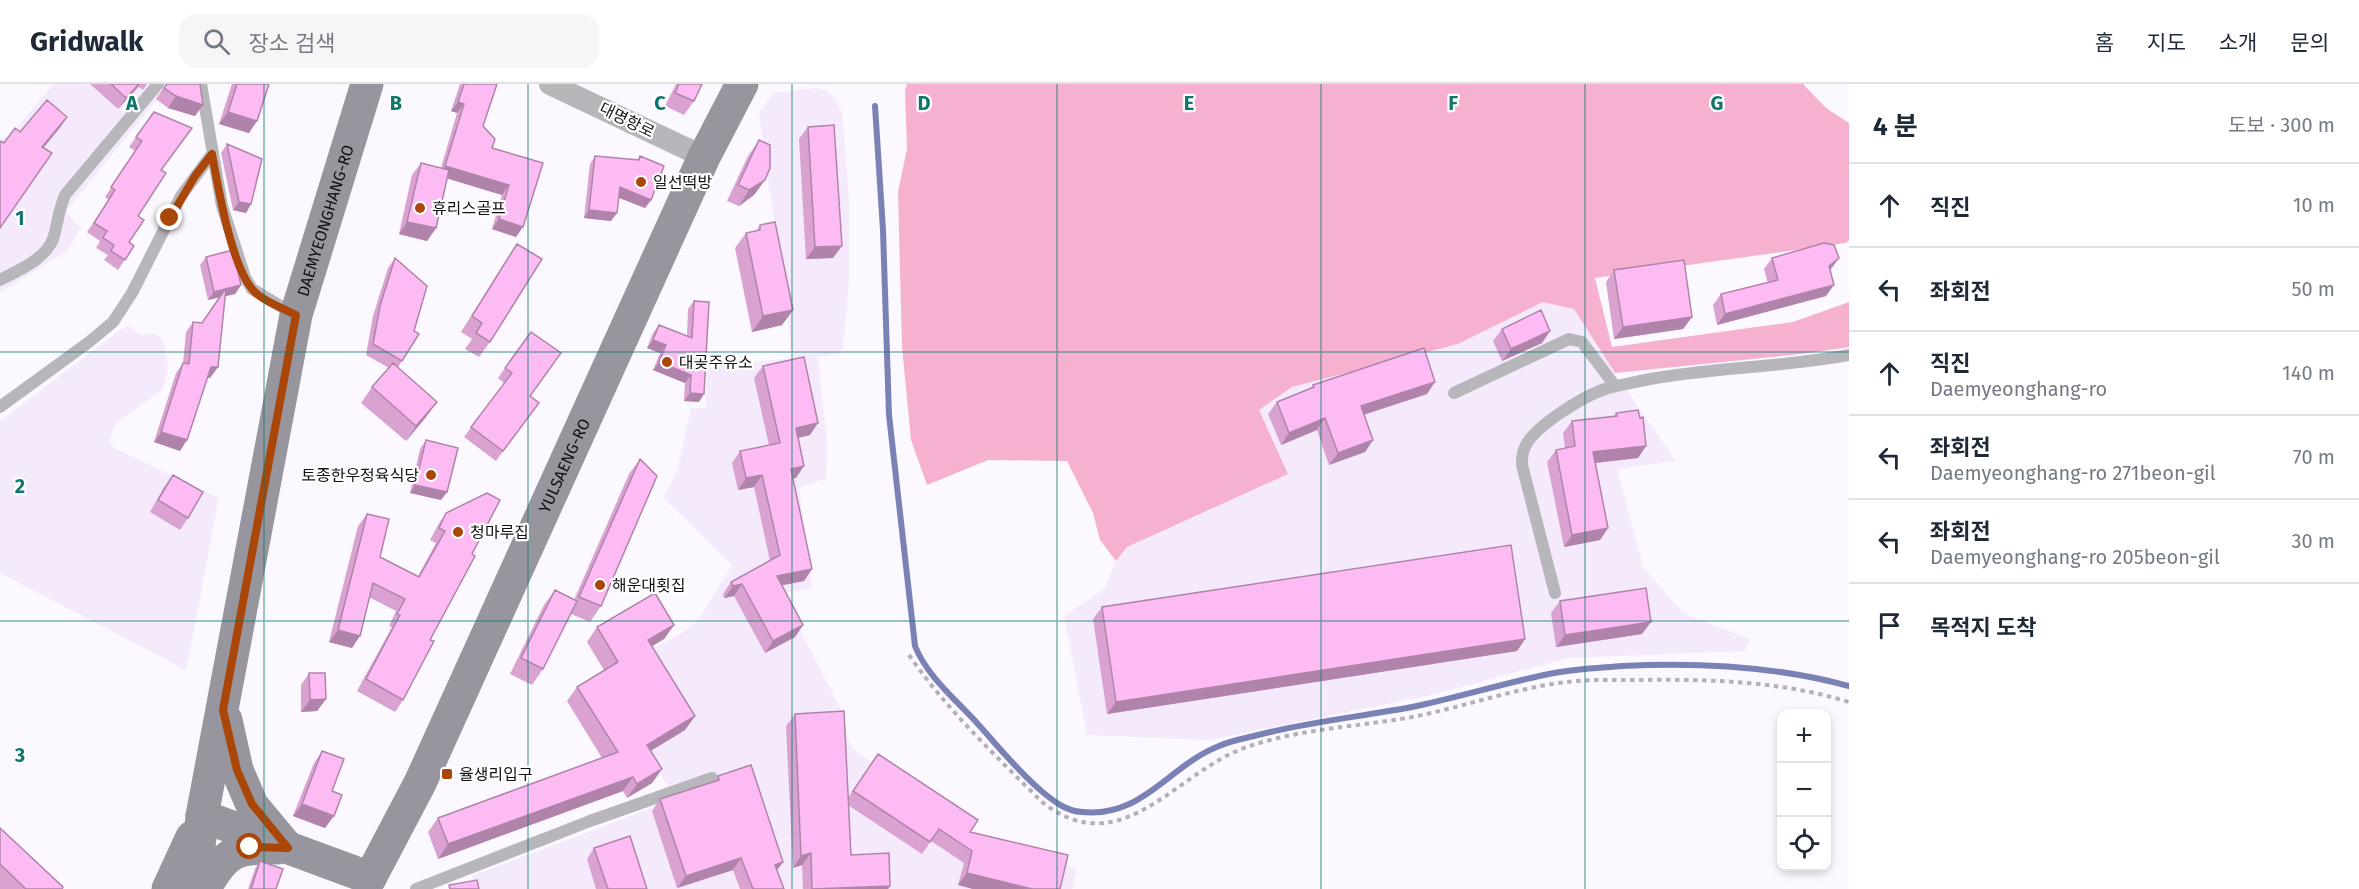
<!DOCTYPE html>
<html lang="ko">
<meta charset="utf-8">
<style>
:root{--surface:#fff;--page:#f6f6f7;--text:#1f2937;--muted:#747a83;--line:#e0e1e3}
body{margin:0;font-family:"Fira Sans","Noto Sans KR",sans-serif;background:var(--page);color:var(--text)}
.controls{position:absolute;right:18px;bottom:18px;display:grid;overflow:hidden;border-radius:12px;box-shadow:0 3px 9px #0003}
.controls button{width:54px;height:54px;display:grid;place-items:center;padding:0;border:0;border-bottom:2px solid var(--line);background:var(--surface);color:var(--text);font:30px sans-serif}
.stop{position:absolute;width:18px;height:18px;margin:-14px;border:4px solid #a94608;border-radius:50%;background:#fff}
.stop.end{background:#a94608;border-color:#fff;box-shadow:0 2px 6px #0008}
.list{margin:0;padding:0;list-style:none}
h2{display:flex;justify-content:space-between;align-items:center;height:78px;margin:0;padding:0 24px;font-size:26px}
h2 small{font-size:20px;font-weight:400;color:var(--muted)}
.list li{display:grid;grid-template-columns:39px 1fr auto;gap:18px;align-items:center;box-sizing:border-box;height:84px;padding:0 24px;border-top:2px solid var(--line)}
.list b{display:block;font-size:22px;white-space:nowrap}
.list p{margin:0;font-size:20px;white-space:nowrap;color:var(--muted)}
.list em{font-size:20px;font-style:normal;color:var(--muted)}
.icon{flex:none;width:33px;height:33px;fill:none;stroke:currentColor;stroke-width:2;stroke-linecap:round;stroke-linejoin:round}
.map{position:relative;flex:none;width:1849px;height:805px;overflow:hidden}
header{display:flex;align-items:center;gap:36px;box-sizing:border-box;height:84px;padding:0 30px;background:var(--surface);border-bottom:2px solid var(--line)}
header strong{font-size:28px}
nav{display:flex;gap:33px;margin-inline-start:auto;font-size:21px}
.search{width:420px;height:54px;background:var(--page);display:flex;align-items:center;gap:15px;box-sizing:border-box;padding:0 21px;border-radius:18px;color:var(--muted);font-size:22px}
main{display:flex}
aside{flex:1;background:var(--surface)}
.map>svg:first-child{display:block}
.built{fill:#f5eafc}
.green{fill:#f6b1d1}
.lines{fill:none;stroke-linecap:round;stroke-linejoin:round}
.stream{stroke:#7a82b5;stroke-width:6}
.path{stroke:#b3b0b6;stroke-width:4;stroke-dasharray:4.5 4.5;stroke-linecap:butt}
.lane{stroke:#b7b6bb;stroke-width:12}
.street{stroke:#b7b6bb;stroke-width:22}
.secondary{stroke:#97959d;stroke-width:33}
.wall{fill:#d9a2d1}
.shaded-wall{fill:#b084aa}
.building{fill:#fcbcf3;stroke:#b084aa;stroke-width:1.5}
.route{stroke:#a94608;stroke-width:8}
.grid{fill:none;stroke:#0f766e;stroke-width:1.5;stroke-opacity:0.55}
.poi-dot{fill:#a94608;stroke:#fff;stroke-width:2}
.labels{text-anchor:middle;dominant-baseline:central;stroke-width:4.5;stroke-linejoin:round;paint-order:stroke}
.street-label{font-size:16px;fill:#121013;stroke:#fff}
.poi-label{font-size:16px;fill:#121013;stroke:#fff;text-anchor:start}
.grid-label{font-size:20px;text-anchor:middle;font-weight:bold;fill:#0f766e;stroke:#fff;stroke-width:4.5;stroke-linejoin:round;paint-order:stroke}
</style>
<header>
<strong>Gridwalk</strong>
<div class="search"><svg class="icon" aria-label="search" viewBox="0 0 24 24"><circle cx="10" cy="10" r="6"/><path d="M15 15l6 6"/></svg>장소 검색</div>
<nav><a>홈</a><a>지도</a><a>소개</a><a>문의</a></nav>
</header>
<main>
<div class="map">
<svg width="1849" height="805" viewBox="0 0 1849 805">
<rect width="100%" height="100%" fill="#fcf8ff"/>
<path class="built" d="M53,0H170L66,127L80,145L67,167L0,209V56L13,48Z
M816,4L826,6L835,15L842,29L849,115V199L843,263L838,270L818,273L827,359L826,395L799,403L812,504L781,510L844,631L848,656L854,666L982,751L978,761L1077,784L1072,805H474L472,792L675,715L604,594L686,546L700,534L732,481L664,414L678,385L691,324H706L707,282L793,274L759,29L773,9Z
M1544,218L1574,225L1615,289L1676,377L1617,385L1643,483L1684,530L1750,555L1745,567L1568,574L1432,611L1209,656L1087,651L1064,532L1105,504L1116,477L1127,463L1288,390L1259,326L1292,303L1458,260Z
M127,241L141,251L153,249L161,253L165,263L168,283L166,297L161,307L119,337L113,345L109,357L114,364L219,414L186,586L0,489V337Z"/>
<path class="green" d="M907,0H1803L1826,24L1849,39V156L1846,159L1595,194L1612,263L1793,238L1849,218V263L1801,270L1615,289L1574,225L1543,218L1458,260L1292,303L1259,326L1288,390L1127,463L1116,477L1100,456L1093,429L1067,377L988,376L927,401L911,356L902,263L898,108L907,65L905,6Z"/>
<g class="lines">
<path class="stream" d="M875,22L883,146L889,331L915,562C927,592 955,615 977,639C998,662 1020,690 1045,710C1056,719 1067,727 1082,728C1143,734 1168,682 1219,662C1230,657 1242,655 1254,652C1306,638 1359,633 1412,623C1460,613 1507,598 1554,589C1577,585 1599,584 1622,582C1698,578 1775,582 1849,602"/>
<path class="path" d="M909,571C946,625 996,672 1042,718C1122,781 1176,687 1247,663C1299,645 1353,643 1407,634C1456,625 1503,608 1552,600C1581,595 1609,596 1638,596C1709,595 1781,597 1849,618"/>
<path class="lane" d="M201,0L222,122L245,193L252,205L295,231
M0,196C19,186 48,174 54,152C58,137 59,125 65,111L158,0
M1454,309L1569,255L1582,258L1615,302
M0,323L89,258L113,238L132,209L181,112L212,70
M1555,509L1522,381C1522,376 1522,368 1525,363C1533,343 1584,312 1605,305C1616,301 1629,300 1640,297C1709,283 1780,284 1849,271
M416,805L590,737L712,694"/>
<path class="street" d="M550,0L704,73"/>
<g class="secondary">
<path d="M226,636L237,686L252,721L287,763"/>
<path d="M202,732L370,794"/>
<path id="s1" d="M370,794L420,699L704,73L742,0"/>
<path d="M168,805L192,753"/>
<path id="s2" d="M195,805L202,732L296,231L367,0"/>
<path d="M204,805C227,768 233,763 277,764"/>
</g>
</g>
<path class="wall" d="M90,0H147L143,6L139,3L118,25Z
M166,0H200L195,32L168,24L156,15Z
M232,0H269L249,49L219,40Z
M460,0H497L483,42L492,64L543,79L516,153L492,145L502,111L447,94L436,144L427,157L399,150L412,91L421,79L441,84L457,29L451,27Z
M676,0H702L694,17L684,31L665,22Z
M154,28L161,86L138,132L129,158L134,162L118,186L104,176L108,171L96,164L100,157L87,148L109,116L105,113L135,67L129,63Z
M808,43L833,174L806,175L799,55Z
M759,56L765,96L754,111L739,122L727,117L748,72Z
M227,60L251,120L246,129L233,126L221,69Z
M595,72L637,76L640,72L651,116L645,124L618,113L611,137L584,134L590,80Z
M760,141L793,226L782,241L752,248L735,164L746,149L756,147Z
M517,160L490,258L479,273L465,265L472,255L461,248L506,176Z
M206,173L241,201L235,210L225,212L218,283L210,294L207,293L180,367L154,358L176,289L183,279L186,248L193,238L202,239L220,213L208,216L200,181Z
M395,174L414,247L419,250L398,283L426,333L406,357L361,319L372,303L389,284L366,271L373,232L388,184Z
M1772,174L1830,186L1826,212L1717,241L1713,221L1721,210L1768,199L1764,185Z
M1614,186L1692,233L1683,245L1614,255L1606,198Z
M694,217L699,318L684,317L685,299L653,286L660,269L647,264L653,249L659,241L687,252L688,225Z
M1502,245L1542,259L1502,277L1493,257Z
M531,248L530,312L539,319L496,377L464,353L504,299L498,294Z
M763,282L810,351L798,354L796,394H793L812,485L804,497L782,501L803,541L795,553L765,569L734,512L724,514L723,510L731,498L770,477L754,403L738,406L732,379L740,367L769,361L754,294Z
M1313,301L1427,310L1364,331L1373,356L1365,368L1329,381L1317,346L1281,361L1268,330L1277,318L1311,304Z
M1616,329L1640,334L1646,362L1638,374L1596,379L1608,444L1600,456L1564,463L1547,378L1556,366L1565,364L1563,349L1572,337L1614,333Z
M426,356L447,408L441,416L410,409L420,365Z
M640,375L601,522L590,538L571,530L543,585L532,601L510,590L544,521L555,506L574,516L629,390Z
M173,391L188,434L180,446L150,428L164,403Z
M446,429L472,470L430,556L403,616L395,628L357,607L392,543L389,542L396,527L369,513L352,564L329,558L358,442L367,430L380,473L418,492L436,459L430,456L438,441Z
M1560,517L1642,550L1556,563L1551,529Z
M1102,523L1525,555L1517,567L1107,630L1093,535Z
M674,541L664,555L652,562L695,632L685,646L651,667L662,685L652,699L627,714L623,707L438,775L428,748L438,734L602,674L567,617L577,603L604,586L587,558L597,543Z
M309,589L326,615L317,627L301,628V601Z
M795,630L848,714L878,670L970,748L1060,805H973L958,801L964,779L931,757L922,770L848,721L851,771L890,802L888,805H803L802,781L793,784L786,642Z
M322,667L332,707L325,744L293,732L314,679Z
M718,692L783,778L777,786L784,805H740L733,786L677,804L652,727L660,715L714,697Z
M0,744L62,805H0Z
M594,764L647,805H596L587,775Z
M260,777L276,805H248L255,785Z"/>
<path class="shaded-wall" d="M139,0H140L118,25L126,14Z
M176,12L203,21L195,32L168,24Z
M458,18L464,20L457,29L451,27Z
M228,28L257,37L249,49L219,40Z
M67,33L59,45L34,75L42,63Z
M445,82L509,101L502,111L439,92Z
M765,96L754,111L739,122L749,106Z
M620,103L651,116L645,124L614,112Z
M239,118L251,120L246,129L233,126Z
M589,126L617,129L611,137L584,134Z
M499,135L523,143L516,153L492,145Z
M407,138L436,144L427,157L399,150Z
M842,162L833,174L806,175L815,163Z
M1839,174L1831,185L1821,194L1829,182Z
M241,201L235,210L208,216L214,208Z
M1834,201L1826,212L1717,241L1725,230Z
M793,226L782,241L752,248L763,232Z
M1692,233L1683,245L1614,255L1623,243Z
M1550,247L1542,259L1502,277L1511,265Z
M653,256L666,261L660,269L647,264Z
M659,278L691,291L685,299L653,286Z
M211,283H218L210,294L203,293Z
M1435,298L1427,310L1353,334L1361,322Z
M690,309L704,310L699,318L684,317Z
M437,318L426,333L406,357L416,342Z
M1325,334L1317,346L1281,361L1289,349Z
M818,339L810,351L788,356L796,344Z
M161,348L187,356L180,367L154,358Z
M1373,356L1365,368L1329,381L1338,369Z
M1646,362L1638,374L1585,380L1593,368Z
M804,382L796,394L783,397L791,385Z
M762,391L754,403L738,406L746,394Z
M415,401L447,408L441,416L410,409Z
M1608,444L1600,456L1564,463L1572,451Z
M812,485L804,497L768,504L777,492Z
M742,500L734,512L724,514L733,502Z
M1651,538L1642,550L1556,563L1565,551Z
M674,541L664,555L639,570L648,556Z
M803,541L795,553L765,569L773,557Z
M338,546L360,552L352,564L329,558Z
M1525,555L1517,567L1107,630L1116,618Z
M326,615L317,627L301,628L310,616Z
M695,632L685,646L637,675L647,661Z
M662,685L652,699L627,714L637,700Z
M633,693L623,707L438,775L448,760Z
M302,720L334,732L325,744L293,732Z
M811,769L802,781L793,784L801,772Z
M741,774L733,786L677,804L686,792Z
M783,778L774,790L775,781Z
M967,789L1032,805H973L958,801Z
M890,802L888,805H825Z"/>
<path class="building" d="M111,0H139L126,14Z
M167,0H200L203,21L176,12L164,4Z
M237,0H269L257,37L228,28Z
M464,0H497L483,42L495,55L492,64L543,79L523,143L499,135L509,101L445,82L464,20L458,18Z
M679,0H702L694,17L675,9Z
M47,16L67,33L42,63L52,69L0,144V57L4,59L15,44L20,48Z
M154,28L192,44L161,86L166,89L138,132L144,136L129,158L134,162L125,176L111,167L114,161L103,154L107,147L94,139L115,106L111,103L142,57L136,53Z
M834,41L842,162L815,163L808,43Z
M759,56L770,61V84L765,96L749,106L738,101Z
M227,60L262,75L251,120L239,118Z
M595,72L639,76L640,72L664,82L651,116L620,103L617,129L589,126Z
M421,79L449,86L436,144L407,138Z
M775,138L793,226L763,232L746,149L760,146V141Z
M1824,159L1834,161L1839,174L1829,182L1834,201L1725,230L1721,210L1778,196L1772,174Z
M517,160L542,175L490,258L476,249L482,239L472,232Z
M233,166L241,201L214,208L206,173Z
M395,174L427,202L414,247L419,250L402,277L373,260L380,222Z
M1684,176L1692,233L1623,243L1614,186Z
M226,204L218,283H211L187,356L161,348L183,279L189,280L193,238L202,239Z
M694,217L709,218L704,310L690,309L691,291L659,278L666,261L653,256L659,241L692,254Z
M1541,226L1550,247L1511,265L1502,245Z
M531,248L561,269L530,312L539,319L503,367L471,343L512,289L505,284Z
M1424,264L1435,298L1361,322L1373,356L1338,369L1325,334L1289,349L1277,318L1314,303L1313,301Z
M804,273L818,339L796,344L804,382L791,385L812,485L777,492L803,541L773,557L742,500L733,502L731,498L780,471L762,391L746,394L740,367L780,359L763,282Z
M393,279L437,318L416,342L372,303Z
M1638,326L1640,334L1643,333L1646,362L1593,368L1608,444L1572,451L1556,366L1575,362L1572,337L1617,332L1616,329Z
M426,356L458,364L447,408L415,401Z
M640,375L657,392L601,522L579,513Z
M173,391L203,408L188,434L158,416Z
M487,409L500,416L472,470L475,472L430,556L434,557L403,616L366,595L400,531L397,530L405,515L373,499L360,552L338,546L367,430L389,435L380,473L419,493L445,447L439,444L446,429Z
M1511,461L1525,555L1116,618L1102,523Z
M1646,504L1651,538L1565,551L1560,517Z
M555,506L577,517L543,585L521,574Z
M655,509L674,541L648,556L695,632L647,661L662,685L637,700L633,693L448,760L438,734L618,668L577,603L618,578L597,543Z
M309,589H325L326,615L310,616Z
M844,627L851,771L889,769L890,802L812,805L811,769L801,772L795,630Z
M322,667L344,675L332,707L342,711L334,732L302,720Z
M878,670L978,736L970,748L1068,771L1060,805H1032L967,789L972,767L939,745L930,758L853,707Z
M751,681L783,778L775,781L784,805H753L741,774L686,792L660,715L719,696L718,692Z
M0,744L63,803L62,805H26L0,780Z
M630,752L647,805H608L594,764Z
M260,777L283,785L276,805H251Z
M477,796L479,805H450L449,801Z"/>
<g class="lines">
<path class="route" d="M170,134L195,92L212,70C218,103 231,180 252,205C262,217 283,224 296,231L223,626L237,686L252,720L288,764L250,763"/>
</g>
<path class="grid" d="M264,0V805M528,0V805M792,0V805M1057,0V805M1321,0V805M1585,0V805M0,268H1849M0,537H1849"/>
<g class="poi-dot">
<circle cx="641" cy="98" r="6"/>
<circle cx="420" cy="124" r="6"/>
<circle cx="667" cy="278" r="6"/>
<circle cx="431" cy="391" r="6"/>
<circle cx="458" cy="448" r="6"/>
<circle cx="600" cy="501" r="6"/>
<rect x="441" y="684" width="12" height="12" rx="3"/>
</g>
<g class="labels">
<g class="street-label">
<text transform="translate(627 36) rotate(26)">대명항로</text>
<text stroke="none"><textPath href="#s2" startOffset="682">DAEMYEONGHANG-RO</textPath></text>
<text stroke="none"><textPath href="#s1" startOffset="456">YULSAENG-RO</textPath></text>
</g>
<g class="poi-label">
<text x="653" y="98">일선떡방</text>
<text x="432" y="124">휴리스골프</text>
<text x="679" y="278">대곶주유소</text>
<text x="419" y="391" text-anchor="end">토종한우정육식당</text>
<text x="470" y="448">청마루집</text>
<text x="612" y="501">해운대횟집</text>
<text x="459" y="690">율생리입구</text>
</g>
</g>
<g class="grid-label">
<text x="132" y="26">A</text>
<text x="396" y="26">B</text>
<text x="660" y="26">C</text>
<text x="924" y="26">D</text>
<text x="1189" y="26">E</text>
<text x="1453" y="26">F</text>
<text x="1717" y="26">G</text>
<text x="20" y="141">1</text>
<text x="20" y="409">2</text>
<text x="20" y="678">3</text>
</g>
</svg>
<div class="controls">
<button>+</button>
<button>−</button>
<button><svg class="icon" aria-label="locate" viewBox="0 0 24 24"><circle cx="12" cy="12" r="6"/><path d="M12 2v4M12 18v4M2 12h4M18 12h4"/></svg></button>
</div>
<div class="stop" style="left:250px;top:763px"></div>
<div class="stop end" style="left:170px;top:134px"></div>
</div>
<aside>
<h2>4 분<small>도보 · 300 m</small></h2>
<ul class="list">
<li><svg class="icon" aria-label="ahead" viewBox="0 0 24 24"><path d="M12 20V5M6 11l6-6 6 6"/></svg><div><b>직진</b></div><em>10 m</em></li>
<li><svg class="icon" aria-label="left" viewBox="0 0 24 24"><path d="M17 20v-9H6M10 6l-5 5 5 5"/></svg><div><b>좌회전</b></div><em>50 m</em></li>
<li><svg class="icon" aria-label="ahead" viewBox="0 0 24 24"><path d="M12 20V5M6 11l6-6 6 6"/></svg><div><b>직진</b><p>Daemyeonghang-ro</p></div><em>140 m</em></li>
<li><svg class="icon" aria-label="left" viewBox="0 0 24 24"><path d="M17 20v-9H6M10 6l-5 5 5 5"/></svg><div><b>좌회전</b><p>Daemyeonghang-ro 271beon-gil</p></div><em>70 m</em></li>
<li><svg class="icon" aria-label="left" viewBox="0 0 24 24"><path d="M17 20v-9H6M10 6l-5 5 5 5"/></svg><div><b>좌회전</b><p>Daemyeonghang-ro 205beon-gil</p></div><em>30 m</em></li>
<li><svg class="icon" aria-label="arrive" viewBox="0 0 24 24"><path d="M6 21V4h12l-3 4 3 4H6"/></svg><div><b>목적지 도착</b></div></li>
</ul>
</aside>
</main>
